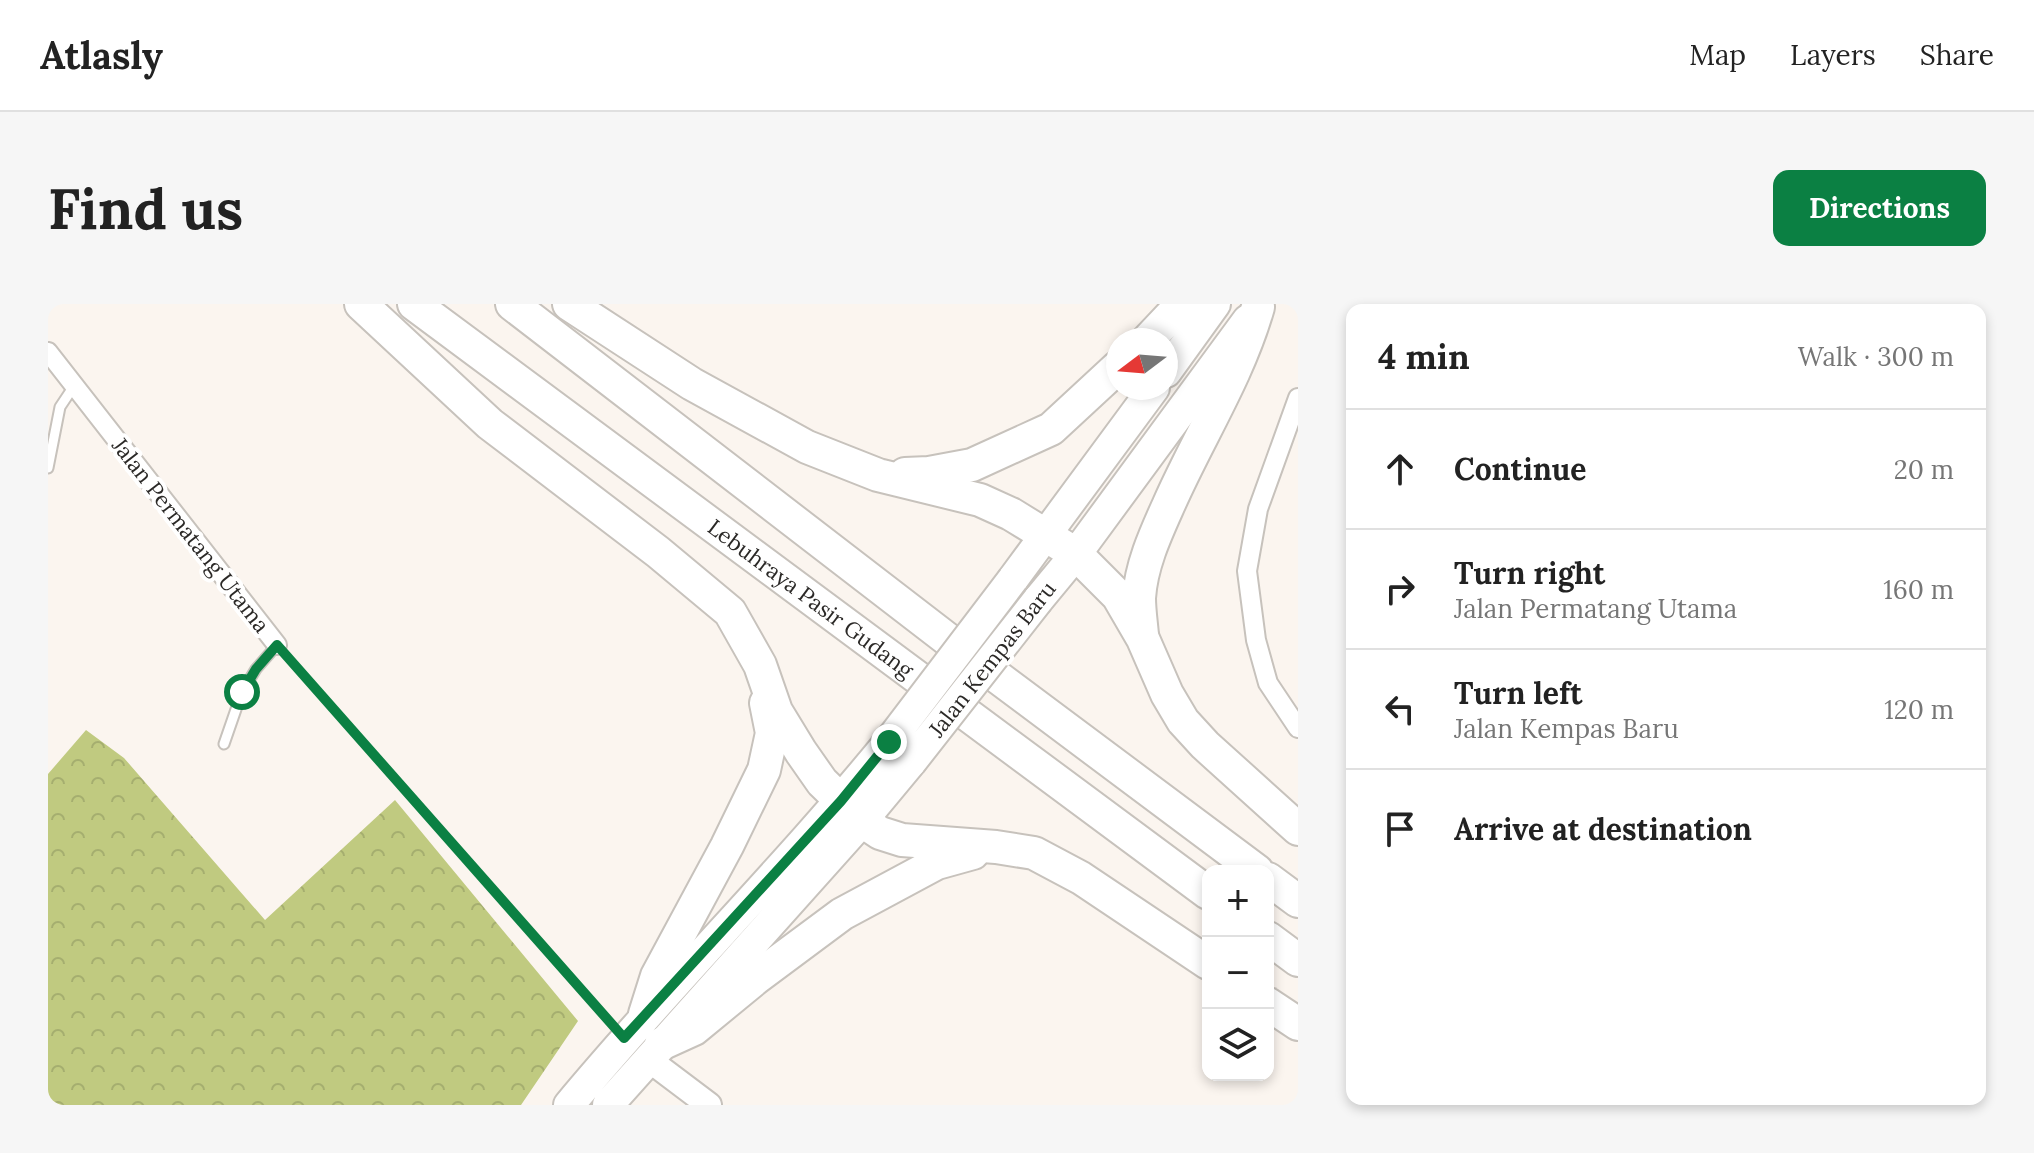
<!DOCTYPE html>
<meta charset="utf-8">
<style>
:root{--surface:#fff;--page:#f6f6f6;--text:#222;--muted:#767676;--line:#e0e0e0;--accent:#0b8043}
body{margin:0;font-family:Lora,serif;background:var(--page);color:var(--text)}
.controls{position:absolute;right:24px;bottom:24px;display:grid;overflow:hidden;border-radius:16px;box-shadow:0 4px 12px #0003}
.controls button{width:72px;height:72px;display:grid;place-items:center;padding:0;border:0;border-bottom:2px solid var(--line);background:var(--surface);color:var(--text);font:40px sans-serif}
.compass{position:absolute;left:1058px;top:24px;width:72px;height:72px;border-radius:50%;background:var(--surface);box-shadow:0 4px 12px #0003;rotate:254deg}
.stop{position:absolute;width:24px;height:24px;margin:-18px;border:6px solid #0b8043;border-radius:50%;background:#fff}
.stop.end{background:#0b8043;border-color:#fff;box-shadow:0 2px 8px #0008}
.list{margin:0;padding:0;list-style:none}
h2{display:flex;justify-content:space-between;align-items:center;height:104px;margin:0;padding:0 32px;font-size:34px}
h2 small{font-size:26px;font-weight:400;color:var(--muted)}
.list li{display:grid;grid-template-columns:52px 1fr auto;gap:24px;align-items:center;box-sizing:border-box;height:120px;padding:0 32px;border-top:2px solid var(--line)}
.list b{display:block;font-size:30px;white-space:nowrap}
.list p{margin:0;font-size:26px;white-space:nowrap;color:var(--muted)}
.list em{font-size:26px;font-style:normal;color:var(--muted)}
.icon{flex:none;width:44px;height:44px;fill:none;stroke:currentColor;stroke-width:2;stroke-linecap:round;stroke-linejoin:round}
.map{position:relative;flex:none;width:1250px;height:801px;overflow:hidden;border-radius:16px}
header{display:flex;align-items:center;gap:48px;box-sizing:border-box;height:112px;padding:0 40px;background:var(--surface);border-bottom:2px solid var(--line)}
header strong{font-size:38px}
nav{display:flex;gap:44px;margin-inline-start:auto;font-size:28px}
.intro{display:flex;align-items:center;justify-content:space-between;box-sizing:border-box;height:192px;padding:0 48px}
h1{margin:0;font-size:56px}
.button{padding:20px 36px;border-radius:16px;background:var(--accent);color:#fff;font-size:28px;font-weight:700}
main{display:flex;gap:48px;padding:0 48px}
aside{flex:1;background:var(--surface);border-radius:16px;box-shadow:0 4px 12px #0003}
.map>svg:first-child{display:block}
.forest{fill:url(#forest-crowns)}
.lines{fill:none;stroke-linecap:round;stroke-linejoin:round}
.service-casing{stroke:#c7c2bc;stroke-width:13}
.minor-casing{stroke:#c7c2bc;stroke-width:22}
.tertiary-casing{stroke:#c7c2bc;stroke-width:28}
.primary-casing{stroke:#c7c2bc;stroke-width:34}
.trunk-casing{stroke:#c7c2bc;stroke-width:36}
.path{stroke:#8c8985;stroke-width:4;stroke-dasharray:4 4;stroke-linecap:butt}
.service{stroke:#fff;stroke-width:9}
.minor{stroke:#fff;stroke-width:18}
.tertiary{stroke:#fff;stroke-width:24}
.primary{stroke:#fff;stroke-width:30}
.trunk{stroke:#fff;stroke-width:32}
.primary-bridge-casing{stroke:#c7c2bc;stroke-width:34;stroke-linecap:butt}
.primary-bridge{stroke:#fff;stroke-width:30}
.route{stroke:#0b8043;stroke-width:10}
.labels{text-anchor:middle;dominant-baseline:central;stroke-width:8;stroke-linejoin:round;paint-order:stroke}
.street-label{font-size:22px;fill:#2b2927;stroke:#fff}
</style>
<header>
<strong>Atlasly</strong>
<nav><a>Map</a><a>Layers</a><a>Share</a></nav>
</header>
<div class="intro"><h1>Find us</h1><a class="button">Directions</a></div>
<main>
<div class="map">
<svg width="1250" height="801" viewBox="0 0 1250 801">
<defs>
<pattern id="forest-crowns" width="20" height="18" patternUnits="userSpaceOnUse" patternTransform="scale(2)"><rect width="20" height="18" fill="#c0ca80"/><path d="M2 6a3 3 0 1 1 6 0M12 15a3 3 0 1 1 6 0" fill="none" stroke="#a5ae6f"/></pattern>
</defs>
<rect width="100%" height="100%" fill="#fbf5ef"/>
<path class="forest" d="M38,426L76,454L217,616L347,496L530,717L473,801H0V470Z"/>
<g class="lines">
<defs>
<path id="service" d="M0,164L12,103L26,82
M176,440L194,388L208,365L229,341"/>
<path id="minor" d="M0,48L229,341
M1250,94L1210,205L1199,267L1208,336L1220,379L1250,424"/>
<path id="tertiary" d="M600,755L661,801"/>
<path id="primary" d="M1118,68L1167,0
M965,275L1106,84
M990,296L1028,250L1200,16
M521,801C624,677 739,563 841,438
M560,801L814,517L863,458"/>
<g id="trunk">
<path d="M313,0L442,120L610,248L682,308L712,361L728,407L753,448L774,478L814,517L832,529L854,536L948,543L986,549L1033,574L1160,659"/>
<path id="s1" d="M366,0L1160,589"/>
<path d="M464,0L916,348L1209,567"/>
<path d="M521,0L644,80L759,143L830,171L932,196L963,210L1028,250L1070,292L1095,335L1119,390L1135,417L1157,441L1250,525"/>
<path d="M1100,36L1134,0"/>
<path d="M857,170L881,169L924,161L1003,125L1070,63"/>
<path d="M1094,331C1093,319 1091,306 1091,294C1093,261 1108,229 1121,200C1150,134 1190,73 1210,3"/>
<path d="M1220,575L1250,597"/>
<path d="M1220,634L1250,656"/>
<path d="M1220,700L1250,720"/>
<path d="M597,710L609,672L679,542L716,466L724,429L718,399"/>
<path d="M613,740L646,725L708,674L794,610L889,559L925,549"/>
</g>
</defs>
<use href="#service" class="service-casing"/>
<use href="#minor" class="minor-casing"/>
<use href="#tertiary" class="tertiary-casing"/>
<use href="#primary" class="primary-casing"/>
<use href="#trunk" class="trunk-casing"/>
<path class="path" d="M241,355L561,717"/>
<use href="#service" class="service"/>
<use href="#minor" class="minor"/>
<use href="#tertiary" class="tertiary"/>
<use href="#primary" class="primary"/>
<use href="#trunk" class="trunk"/>
<defs>
<path id="primary-bridge" d="M841,438L965,275
M863,458L990,296"/>
</defs>
<use href="#primary-bridge" class="primary-bridge-casing"/>
<use href="#primary-bridge" class="primary-bridge"/>
</g>
<g class="lines">
<path class="route" d="M194,388L208,365L229,341L576,734L793,497L841,438"/>
</g>
<g class="labels">
<g class="street-label">
<text transform="translate(143 231) rotate(52)">Jalan Permatang Utama</text>
<text stroke="none"><textPath href="#s1" startOffset="494">Lebuhraya Pasir Gudang</textPath></text>
<text transform="translate(944 355) rotate(-52)">Jalan Kempas Baru</text>
</g>
</g>
</svg>
<div class="controls">
<button>+</button>
<button>−</button>
<button><svg class="icon" aria-label="layers" viewBox="0 0 24 24"><path d="M12 4l9 5-9 5-9-5zM3 14l9 5 9-5"/></svg></button>
</div>
<svg class="compass" viewBox="-18 -18 36 36"><path d="M0-13l5 13h-10z" fill="#e53935"/><path d="M0 13l5-13h-10z" fill="#767676"/></svg>
<div class="stop" style="left:194px;top:388px"></div>
<div class="stop end" style="left:841px;top:438px"></div>
</div>
<aside>
<h2>4 min<small>Walk · 300 m</small></h2>
<ul class="list">
<li><svg class="icon" aria-label="ahead" viewBox="0 0 24 24"><path d="M12 20V5M6 11l6-6 6 6"/></svg><div><b>Continue</b></div><em>20 m</em></li>
<li><svg class="icon" aria-label="right" viewBox="0 0 24 24"><path d="M7 20v-9h11M14 6l5 5-5 5"/></svg><div><b>Turn right</b><p>Jalan Permatang Utama</p></div><em>160 m</em></li>
<li><svg class="icon" aria-label="left" viewBox="0 0 24 24"><path d="M17 20v-9H6M10 6l-5 5 5 5"/></svg><div><b>Turn left</b><p>Jalan Kempas Baru</p></div><em>120 m</em></li>
<li><svg class="icon" aria-label="arrive" viewBox="0 0 24 24"><path d="M6 21V4h12l-3 4 3 4H6"/></svg><div><b>Arrive at destination</b></div></li>
</ul>
</aside>
</main>
